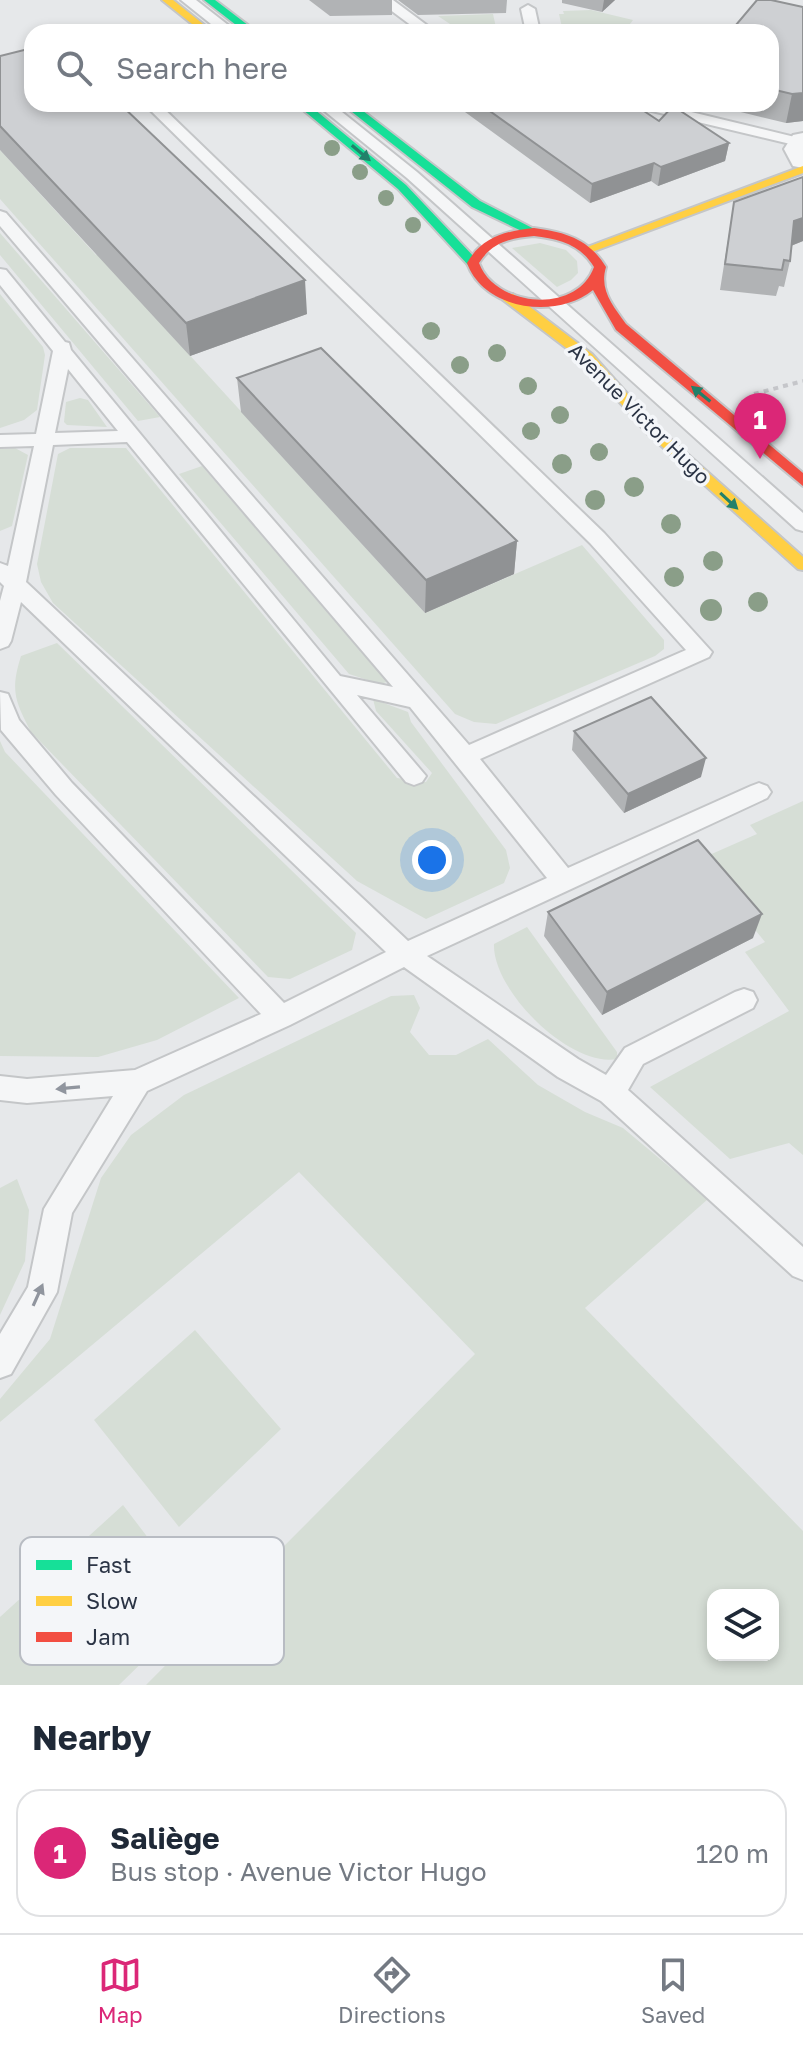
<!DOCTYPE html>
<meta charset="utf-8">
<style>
:root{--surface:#fff;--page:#f6f6f7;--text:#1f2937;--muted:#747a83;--line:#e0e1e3;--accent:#db2777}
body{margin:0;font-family:"Golos Text",sans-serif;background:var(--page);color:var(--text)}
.controls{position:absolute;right:24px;bottom:24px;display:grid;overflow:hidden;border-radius:16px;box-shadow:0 4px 12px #0003}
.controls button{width:72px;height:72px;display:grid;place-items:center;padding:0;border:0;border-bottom:2px solid var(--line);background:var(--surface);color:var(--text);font:40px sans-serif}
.you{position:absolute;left:432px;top:860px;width:28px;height:28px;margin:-20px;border:6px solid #fff;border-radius:50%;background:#1a73e8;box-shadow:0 0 0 12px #1a73e833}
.badge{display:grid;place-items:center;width:52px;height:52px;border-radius:50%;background:var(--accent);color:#fff;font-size:26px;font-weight:700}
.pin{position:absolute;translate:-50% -66px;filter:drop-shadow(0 2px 4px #0008)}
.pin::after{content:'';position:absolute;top:42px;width:28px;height:24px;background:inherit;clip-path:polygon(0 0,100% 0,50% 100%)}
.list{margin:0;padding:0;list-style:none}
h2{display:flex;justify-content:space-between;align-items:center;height:104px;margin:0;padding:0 32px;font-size:34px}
h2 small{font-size:26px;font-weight:400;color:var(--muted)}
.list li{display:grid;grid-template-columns:52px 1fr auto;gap:24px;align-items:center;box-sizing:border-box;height:128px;margin:0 16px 16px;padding:0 16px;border:2px solid var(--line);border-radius:24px}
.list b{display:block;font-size:30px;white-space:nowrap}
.list p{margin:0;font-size:26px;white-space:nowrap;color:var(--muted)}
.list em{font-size:26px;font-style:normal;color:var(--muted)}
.icon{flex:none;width:44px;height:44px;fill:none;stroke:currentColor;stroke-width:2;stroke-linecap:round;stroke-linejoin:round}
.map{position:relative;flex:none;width:803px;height:1685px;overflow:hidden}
.search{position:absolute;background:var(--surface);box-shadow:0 4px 12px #0003;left:24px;right:24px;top:24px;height:88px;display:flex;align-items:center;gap:20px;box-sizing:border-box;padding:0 28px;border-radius:24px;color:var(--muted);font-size:30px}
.sheet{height:248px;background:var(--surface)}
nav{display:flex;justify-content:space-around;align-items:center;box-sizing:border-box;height:112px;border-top:2px solid var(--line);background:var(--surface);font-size:22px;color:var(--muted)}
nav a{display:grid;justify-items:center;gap:4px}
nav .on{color:var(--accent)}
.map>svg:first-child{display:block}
.green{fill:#d6ded6;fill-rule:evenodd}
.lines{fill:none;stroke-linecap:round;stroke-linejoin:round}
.lane-casing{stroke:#c4c6c8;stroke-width:4}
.street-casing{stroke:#c4c6c8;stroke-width:4}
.fast-casing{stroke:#c4c6c8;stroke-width:4}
.slow-casing{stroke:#c4c6c8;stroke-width:4}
.jam-casing{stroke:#c4c6c8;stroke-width:4}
.path{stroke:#c5c6ca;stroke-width:4;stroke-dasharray:5 5;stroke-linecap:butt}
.lane{fill:#f5f6f7;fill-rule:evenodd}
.street{fill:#f5f6f7;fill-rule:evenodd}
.fast{fill:#16e098;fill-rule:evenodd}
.slow{fill:#ffcf43;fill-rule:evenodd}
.jam{fill:#f24e42;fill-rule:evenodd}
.tree{fill:#8a9e88}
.wall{fill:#b1b3b5}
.shaded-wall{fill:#909294}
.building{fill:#ced0d3;stroke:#909294;stroke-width:2}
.oneway{fill:#22816a}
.oneway2{fill:#90959e}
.labels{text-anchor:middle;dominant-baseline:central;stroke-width:7;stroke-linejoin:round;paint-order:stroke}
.far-street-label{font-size:20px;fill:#2b3445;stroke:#f4f6f9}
.key{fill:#f4f6f9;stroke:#b8bcc3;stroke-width:2}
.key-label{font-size:22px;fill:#2b3445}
</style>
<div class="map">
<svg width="803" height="1685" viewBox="0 0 803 1685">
<rect width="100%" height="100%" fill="#e6e8ea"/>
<path class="green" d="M591,10L633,20L630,24L662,32H563L559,14H564L563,11Z
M493,14L497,32H462L438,16Z
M0,150L96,255L208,218L111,269L425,613L582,545L664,640V649L655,656L496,724L474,722L455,714L0,199Z
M0,233L160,417L138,421L0,255Z
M540,243L566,250L577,261L578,273L571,280L557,287L512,248Z
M0,294L43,347L45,355L37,410L24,420L0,428Z
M80,398L88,400L107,427L67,425L64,422L66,402Z
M15,448L28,455L12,526L0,531V449Z
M70,448H126L397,778L426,782L432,773L376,711L373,699L408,712L411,722L506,850L510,868L504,883L426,919L357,881L53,603L41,582L37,564L58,454Z
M202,466L387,682L380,684L349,674L179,474Z
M57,643L356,933L352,950L290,979L268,977L31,732C15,701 10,691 21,656Z
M0,741L5,752L239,998L157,1040L98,1057L0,1056Z
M803,801V1155L789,1143L730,1159L650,1087L789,1011L745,952L765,942L698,860L757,834L750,825Z
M527,927L617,1052V1059C570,1068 492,990 494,944Z
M414,995L420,1008L410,1032L429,1055H456L488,1039L538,1085L585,1112L623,1128L708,1199L585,1308L803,1531V1685H146L475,1354L299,1172L0,1422V1399L50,1339L101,1178L131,1135L184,1095L391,996ZM713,1595H773V1655H713Z
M17,1179L29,1210L25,1261L0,1315V1188Z
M195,1330L281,1429L179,1527L94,1420Z
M123,1505L200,1606L119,1685H0V1617Z"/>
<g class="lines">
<defs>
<path id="lane" d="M181,0H196L237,32H221Z
M377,0H393L436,32H420Z
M528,5L535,9L540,32H526L521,9Z
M144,104H159L604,533L712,652L709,657L480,759L568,868L751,786L759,783L767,786L771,792L767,798L427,956L578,1059L606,1075L625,1048L735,992L744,989L753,992L757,1000L753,1008L643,1064L628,1090L803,1247V1280L793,1276L601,1101L558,1077L404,967L290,1025L147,1091L72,1213L57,1292L11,1374L0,1378V1334L28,1287L44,1209L113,1096L27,1103L0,1100V1076L27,1079L135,1070L261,1014L56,795L1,730L0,692L8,694L19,720L72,783L284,1003L386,952L21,602L11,641L8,646L0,649V601L4,586L0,582V563L8,566L34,446L0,447V435L36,434L53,351L0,285V269L6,270L65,342L69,343L71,350L340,676L393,687L0,226V211L6,213L469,745L686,650L590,543ZM68,369L118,431L55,433ZM127,442L406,782L414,785L422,782L426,776L357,695L410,707L547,878L408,941L26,582L53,445Z
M316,104H332L417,172L803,513V531L796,529L407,178Z
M633,104H658L803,139V147L635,107Z"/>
<path id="street" d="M803,133V168L793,166L784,149L793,135Z"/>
<path id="fast" d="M204,0H215L257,32H245Z
M296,104H308L406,185L477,260V266H469L398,189Z
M342,104H354L480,201L540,232L530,235L472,207Z"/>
<path id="slow" d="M162,0H173L213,32H202Z
M803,166V173L592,252L582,249Z
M503,294H513L592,354L657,427L803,557V570L798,569L647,433L582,360L503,300Z"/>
<path id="jam" d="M534,228C565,232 589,239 606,267C599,290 613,306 626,324L803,473V486L616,330L593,290C556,320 484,310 467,263C482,237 505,231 534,228ZM534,236C559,239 580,244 594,267C577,315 495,307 479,263C492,242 511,238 534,236Z"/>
</defs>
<use href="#lane" class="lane-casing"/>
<use href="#street" class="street-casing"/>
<use href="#fast" class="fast-casing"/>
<use href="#slow" class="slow-casing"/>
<use href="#jam" class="jam-casing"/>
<path class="path" d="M754,394L803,381"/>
<use href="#lane" class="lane"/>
<use href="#street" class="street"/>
<use href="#fast" class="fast"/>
<use href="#slow" class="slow"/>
<use href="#jam" class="jam"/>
</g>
<g class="tree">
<circle cx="332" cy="148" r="8"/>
<circle cx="360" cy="172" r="8"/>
<circle cx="386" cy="198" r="8"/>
<circle cx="413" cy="225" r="8"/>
<circle cx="431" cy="331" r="9"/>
<circle cx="497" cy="353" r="9"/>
<circle cx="460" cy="365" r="9"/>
<circle cx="528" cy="386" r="9"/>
<circle cx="560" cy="415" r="9"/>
<circle cx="531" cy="431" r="9"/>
<circle cx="599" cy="452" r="9"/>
<circle cx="562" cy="464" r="10"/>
<circle cx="634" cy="487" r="10"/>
<circle cx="595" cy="500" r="10"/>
<circle cx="671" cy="524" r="10"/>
<circle cx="713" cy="561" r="10"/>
<circle cx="674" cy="577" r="10"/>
<circle cx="758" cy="602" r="10"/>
<circle cx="711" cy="610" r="11"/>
</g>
<path class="wall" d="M309,0H392V15L330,16Z
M398,0H507L506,13L418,15Z
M562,0H615L602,12L562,3Z
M803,7V121L786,123L708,104H771V32Z
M0,56L307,314L190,356L0,150Z
M454,104H618L627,110L729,143L725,161L658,186L651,181L590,203Z
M803,177V241L791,246L790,261L784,287L779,286L776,296L720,290L734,202Z
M237,378L517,541L514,574L425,613L241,412Z
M574,731L701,777L624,813L572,750Z
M548,912L753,938L602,1015L544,936Z"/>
<path class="shaded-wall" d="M604,0H615L602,12Z
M803,93V121L786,123L792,94Z
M729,143L725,161L658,186L661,167Z
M654,163L651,181L590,203L592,184Z
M803,218V241L788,247L794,221Z
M305,280L307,314L190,356L186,323Z
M517,541L514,574L425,613L426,580Z
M706,758L701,777L624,813L628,794Z
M762,914L753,938L602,1015L607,992Z"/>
<path class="building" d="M757,0H771L803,7V93L792,94L771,89V32H730Z
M32,48V104H120L305,280L186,323L0,126V56Z
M480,104H618L627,110L638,107L659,121L673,106L729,143L661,167L654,163L592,184Z
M803,177V218L794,221L790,261L784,260L782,270L725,264L734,202Z
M321,348L517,541L426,580L237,378Z
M651,697L706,758L628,794L574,731Z
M698,840L762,914L607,992L548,912Z"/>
<defs><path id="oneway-solid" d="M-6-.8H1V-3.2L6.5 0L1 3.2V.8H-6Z" transform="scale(2)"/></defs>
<g class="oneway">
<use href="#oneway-solid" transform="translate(361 153) rotate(40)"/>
<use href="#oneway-solid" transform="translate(701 394) rotate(-141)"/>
<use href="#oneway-solid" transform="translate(729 501) rotate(43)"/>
</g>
<g class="oneway2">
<use href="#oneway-solid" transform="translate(68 1088) rotate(175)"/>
<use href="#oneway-solid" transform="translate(38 1295) rotate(-66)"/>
</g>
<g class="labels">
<g class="far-street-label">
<text transform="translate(640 413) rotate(45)">Avenue Victor Hugo</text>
</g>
</g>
<rect x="20" y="1537" width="264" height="128" rx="12" class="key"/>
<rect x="36" y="1560" width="36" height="10" fill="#16e098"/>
<rect x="36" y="1596" width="36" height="10" fill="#ffcf43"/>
<rect x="36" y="1632" width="36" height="10" fill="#f24e42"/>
<g class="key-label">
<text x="86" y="1573">Fast</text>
<text x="86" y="1609">Slow</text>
<text x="86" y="1645">Jam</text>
</g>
</svg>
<div class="controls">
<button><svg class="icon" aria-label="layers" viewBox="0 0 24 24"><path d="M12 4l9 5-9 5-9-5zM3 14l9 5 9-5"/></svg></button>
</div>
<div class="you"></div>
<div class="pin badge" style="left:760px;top:459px">1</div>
<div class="search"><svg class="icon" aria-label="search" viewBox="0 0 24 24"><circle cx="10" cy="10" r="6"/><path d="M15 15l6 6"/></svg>Search here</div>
</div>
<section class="sheet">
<h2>Nearby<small></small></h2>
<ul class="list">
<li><span class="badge">1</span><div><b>Saliège</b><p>Bus stop · Avenue Victor Hugo</p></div><em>120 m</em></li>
</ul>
</section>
<nav>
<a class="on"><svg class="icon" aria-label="map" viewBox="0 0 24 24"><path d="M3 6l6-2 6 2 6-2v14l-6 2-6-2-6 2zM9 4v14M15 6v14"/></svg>Map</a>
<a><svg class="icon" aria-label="directions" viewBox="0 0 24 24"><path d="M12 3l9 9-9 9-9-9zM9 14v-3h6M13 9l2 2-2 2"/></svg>Directions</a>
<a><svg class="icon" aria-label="saved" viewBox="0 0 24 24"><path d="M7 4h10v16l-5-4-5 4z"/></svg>Saved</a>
</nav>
